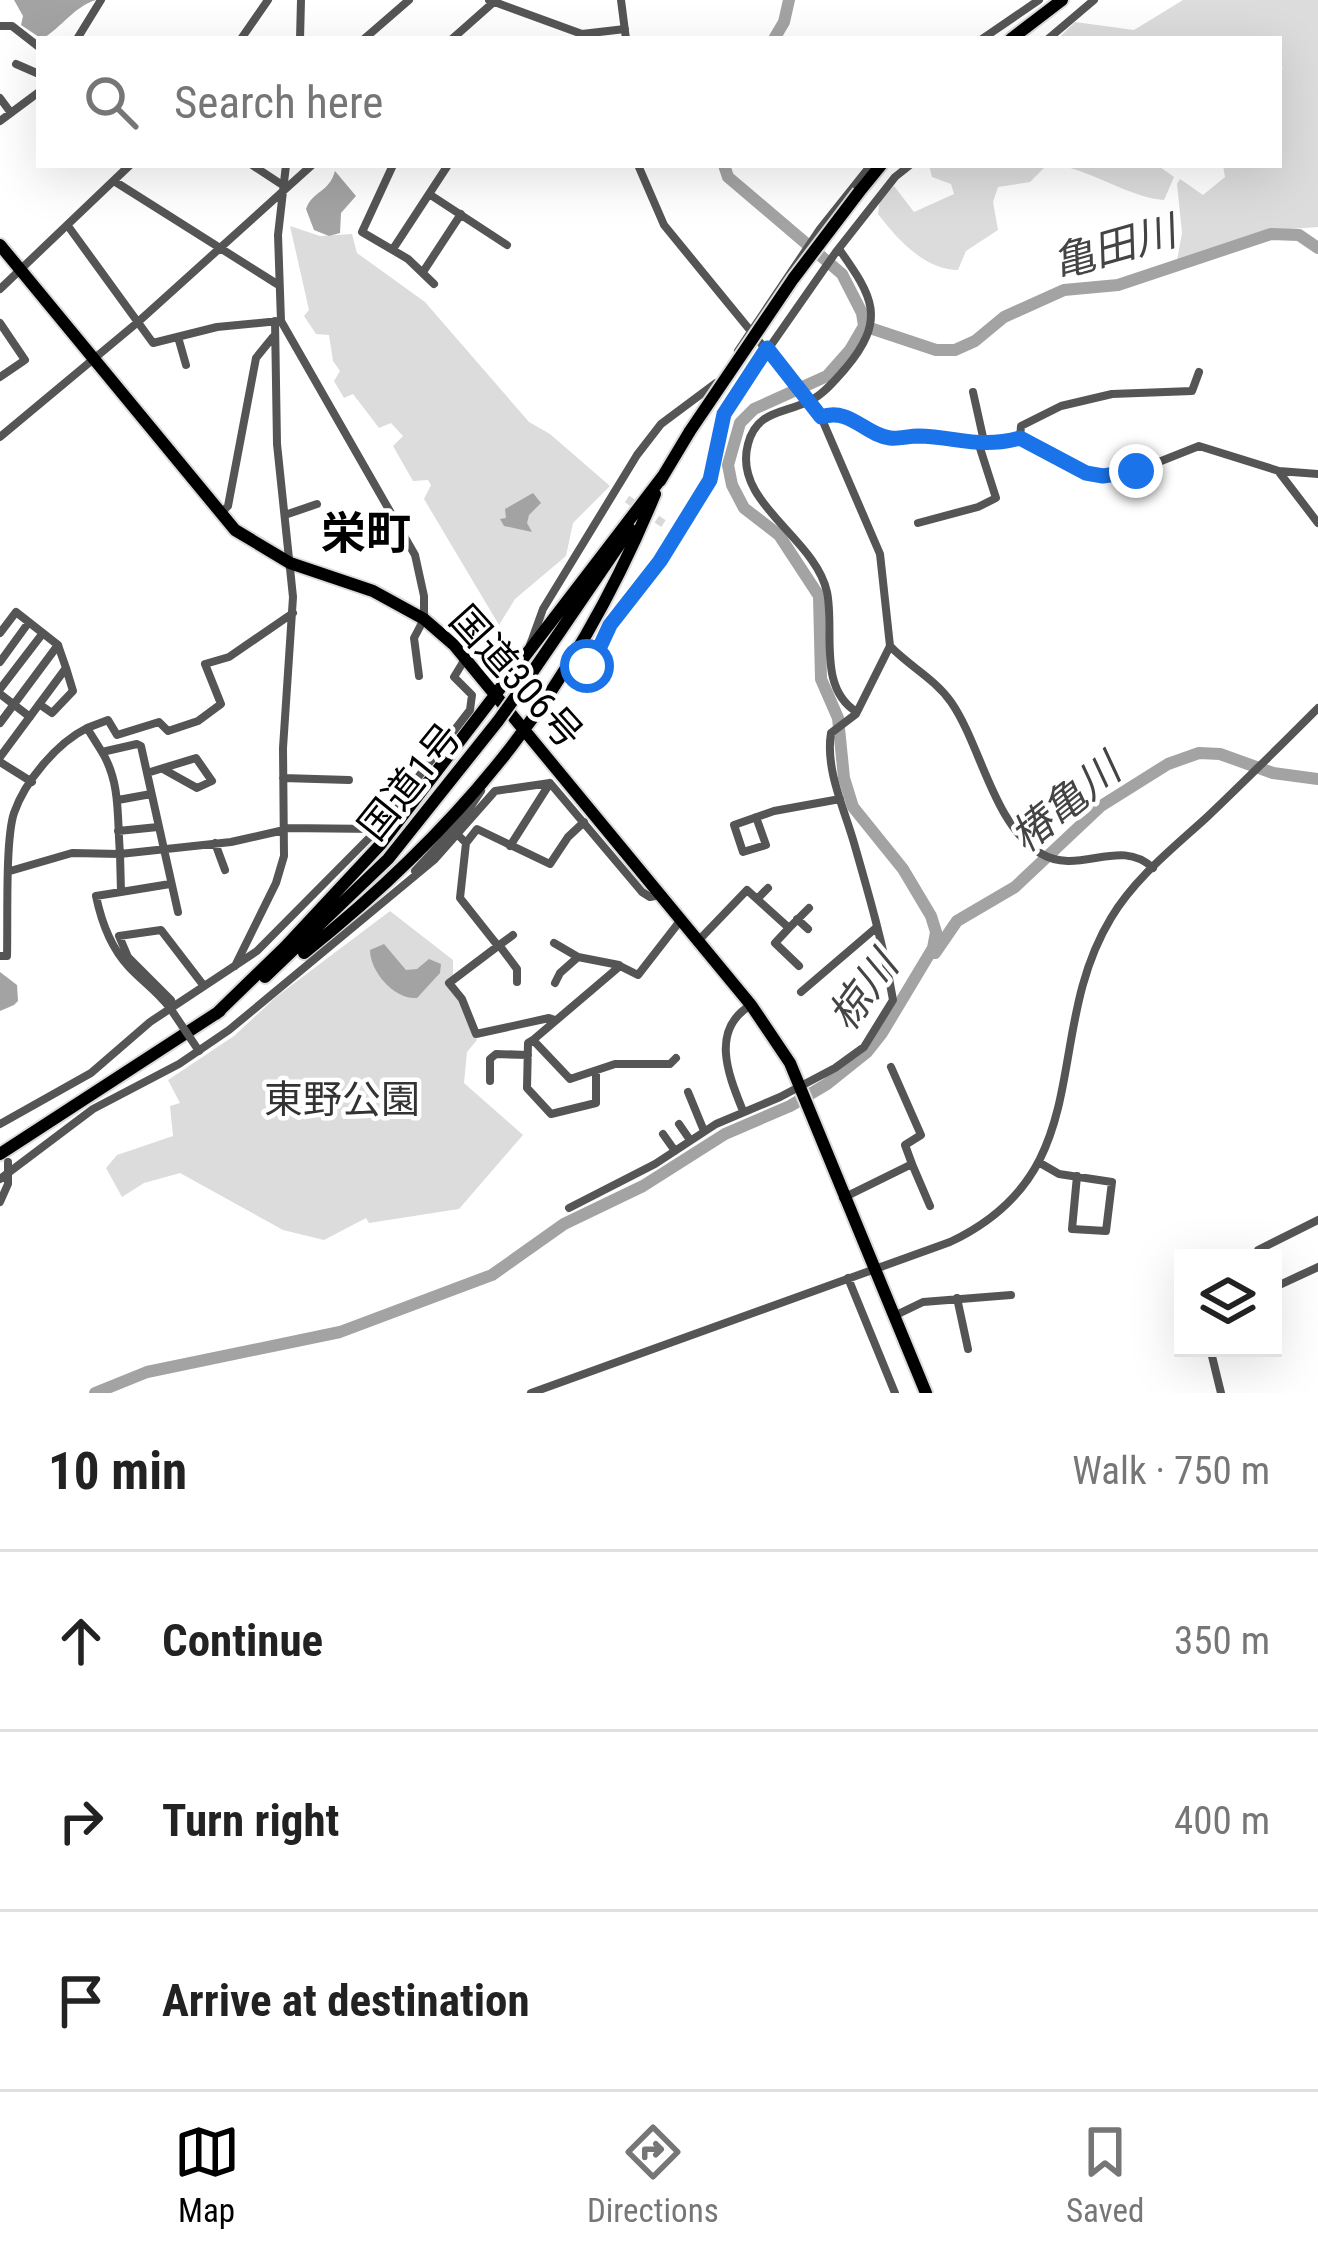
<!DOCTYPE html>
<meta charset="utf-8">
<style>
:root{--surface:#fff;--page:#f2f2f2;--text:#222;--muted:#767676;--line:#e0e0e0;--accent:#000}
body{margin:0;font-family:"Roboto Condensed","Noto Sans JP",sans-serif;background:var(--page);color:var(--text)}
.controls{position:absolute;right:36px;bottom:36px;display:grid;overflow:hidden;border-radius:0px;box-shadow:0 12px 48px #0002}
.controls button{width:108px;height:108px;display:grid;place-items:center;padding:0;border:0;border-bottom:3px solid var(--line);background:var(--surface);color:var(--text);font:60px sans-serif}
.stop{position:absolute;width:36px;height:36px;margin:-27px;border:9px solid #1a73e8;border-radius:50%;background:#fff}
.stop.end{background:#1a73e8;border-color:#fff;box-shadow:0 3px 12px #0008}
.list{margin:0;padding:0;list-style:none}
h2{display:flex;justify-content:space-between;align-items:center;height:156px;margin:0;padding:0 48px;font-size:51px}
h2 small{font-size:39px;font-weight:400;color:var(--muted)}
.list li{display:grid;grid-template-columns:78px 1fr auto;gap:36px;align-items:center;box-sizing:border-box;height:180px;padding:0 48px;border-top:3px solid var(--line)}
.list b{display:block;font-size:45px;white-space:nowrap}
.list em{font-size:39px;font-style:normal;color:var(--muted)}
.icon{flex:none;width:66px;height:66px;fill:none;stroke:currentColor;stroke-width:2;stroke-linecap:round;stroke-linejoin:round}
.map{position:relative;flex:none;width:1318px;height:1393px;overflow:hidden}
.search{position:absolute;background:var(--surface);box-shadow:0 12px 48px #0002;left:36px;right:36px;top:36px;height:132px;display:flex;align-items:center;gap:30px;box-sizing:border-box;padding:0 42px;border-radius:0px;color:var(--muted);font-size:45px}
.sheet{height:696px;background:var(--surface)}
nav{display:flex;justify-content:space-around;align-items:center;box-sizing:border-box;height:168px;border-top:3px solid var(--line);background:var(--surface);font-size:33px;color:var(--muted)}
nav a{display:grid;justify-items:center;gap:6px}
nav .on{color:var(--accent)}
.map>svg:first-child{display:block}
.green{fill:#dcdcdc}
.water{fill:#a3a3a3}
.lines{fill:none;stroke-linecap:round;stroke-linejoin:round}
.river{stroke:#a3a3a3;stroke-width:12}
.minor-tunnel{stroke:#d9d9d9;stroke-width:8;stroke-dasharray:8 4;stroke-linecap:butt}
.highway-casing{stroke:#dbdbdb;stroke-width:16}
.minor{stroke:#555;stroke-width:8}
.highway{stroke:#000;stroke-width:12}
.highway-bridge-casing{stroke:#dbdbdb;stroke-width:16;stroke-linecap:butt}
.minor-bridge{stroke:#555;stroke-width:8}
.highway-bridge{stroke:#000;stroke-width:12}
.route{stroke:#1a73e8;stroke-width:15}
.labels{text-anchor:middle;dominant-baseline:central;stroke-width:9;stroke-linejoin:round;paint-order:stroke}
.street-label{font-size:39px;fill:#000;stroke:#fff}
.park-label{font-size:39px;fill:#333;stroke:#fff}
.water-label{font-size:42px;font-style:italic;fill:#444;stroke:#fff}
.quarter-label{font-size:45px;font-weight:bold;fill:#000;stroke:#fff}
</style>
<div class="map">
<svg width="1318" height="1393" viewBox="0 0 1318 1393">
<rect width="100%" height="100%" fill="#fff"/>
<path class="green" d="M1183,0H1318V227L1264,231L1177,260L1182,233L1177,184L1180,179L1203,195L1225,177L1223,165H1279V72L1283,68L1279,66V39H1058L1075,22L1134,30Z
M929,165H1047L1030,182L998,187L993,202L998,230L966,251L958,270C925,270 897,239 878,214L880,198L894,186L914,212L954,194L951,184L932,177Z
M1059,165H1157L1174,177L1164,200C1132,198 1096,173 1059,165Z
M290,226L320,236L352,234L357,253L425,302L529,422L550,434L610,486L573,523L566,556L515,599L499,625L424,499L431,485L428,480L413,481L393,446L403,436L391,423L379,428L353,394L344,398L334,381L340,371L333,361L329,335L316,334L304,316L309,310Z
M390,911L453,960V984L477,1040L467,1052L464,1083L523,1135L459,1209L369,1223L366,1218L324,1240L283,1230L180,1173L144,1183L122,1197L106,1168L117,1155L173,1136L170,1106L180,1103L168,1080L234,1036L276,997Z"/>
<path class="water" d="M14,0H96C75,6 62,27 42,39L21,25L23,16Z
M335,171L356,196L341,213L340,233L329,236L314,230L306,209C313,190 329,193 335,171Z
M533,493L541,503L529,515L527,523L532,532L504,526L500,519L506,518L505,509Z
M384,944L406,970L417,969L429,959L441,964L440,973L417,998C395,1000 370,972 370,950Z
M0,972L17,985L18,1001L14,1005L0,1011Z"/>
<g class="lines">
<path class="river" d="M774,39L784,22L789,0
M864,326L936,350H955L975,341L1004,317L1064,290L1118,285L1271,234L1299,235L1318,248
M935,953L957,921L1015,887L1101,806L1168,764L1199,753L1220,754L1273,773L1318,779
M95,1393L147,1372L340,1332L492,1275L564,1224L643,1186L725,1134L790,1106L827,1084L867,1052L882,1033L933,948L936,932L931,916L903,869L853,807L844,778L838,718L821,679L819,596L779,535L744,508L732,485L728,465L740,423L754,409L827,376L850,350L864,326L862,313L842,274L728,177L724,165"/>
<path class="minor-tunnel" d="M627,499L667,526"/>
<defs>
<path id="highway" d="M1011,39L1062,0
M859,192L881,165
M0,245L235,530L290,563L373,591L424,619L454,645L751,1005L790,1063L926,1393
M660,481L690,431
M516,696L630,529
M304,953C468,822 575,688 655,494
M265,977L388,859L498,721
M216,1014L285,947L380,845L663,476
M0,1154L220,1011"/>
</defs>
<use href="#highway" class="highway-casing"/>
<path class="minor" d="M489,0L582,34L625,29
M621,0L626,39
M0,26H12L39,47
M77,39L101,0
M241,39L268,0
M300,39L301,0
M364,39L409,0
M452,39L496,0
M982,39L1039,0
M1048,39L1094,0
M16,64L39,74
M0,98L11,113
M0,121L39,92
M252,165L284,186
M286,165L278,235L281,321L415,555L424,596V619L414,638L419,676
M393,165L362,232L408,259L434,284
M114,181L277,284
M429,194L507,245
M68,226L153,343L217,327L279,321
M393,249L448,165
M839,249C873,297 887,319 845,369C836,379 824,394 811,400C786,414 757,409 748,444C732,503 815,537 827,592C835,630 817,688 857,712
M423,272L461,214
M0,289L130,165
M0,323L25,360L0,377
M178,337L186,365
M738,351L820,229L871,165
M973,392L985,446
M821,417C850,407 865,435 890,438C899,439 909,436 918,437C958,437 979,449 1020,438L1070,467L1103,476L1136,471L1199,446L1279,471L1318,474
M0,437L138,322L312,165
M1020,438L1021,426L1061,406L1112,394L1192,391L1199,372
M1279,472L1318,523
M220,514L228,506L256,358L273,337
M285,515L317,504
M918,523L978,507L996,498L979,445
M0,633L16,612L58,645L0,723
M530,645L543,609L637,455L661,424L716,383
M890,646C909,666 935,679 951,702C981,745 993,824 1040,853C1079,877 1119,836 1153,868
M0,662L29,622
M572,664L591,666L610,625L660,561L710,480L725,414L730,404L836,252L895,177L910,165
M0,689L43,633
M0,694L30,717
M39,704L52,713L73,691L66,668
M87,728L108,720L117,735L159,722L168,731L198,721L221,704L205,664L229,657L293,613
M0,757L66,668L58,645
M0,762L32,782
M147,773L196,758L212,781L197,788L163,769
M283,778L349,780
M118,800L151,794
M756,817L766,845L743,852L734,825L774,811L840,799
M284,828L378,829
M118,831L158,827
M458,835L466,843L477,829L550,864L568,837L584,822
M215,843L225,870
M466,843L460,898L498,946L513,935
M510,846L550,783
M10,871L72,853L120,854C117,819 121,783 102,752L137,744L141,746L178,912
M415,871L461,821L481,791
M121,892L170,884
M757,899L768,888
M797,919L808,929
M789,928L775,943L799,966
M698,941L747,890L789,928L809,908
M554,943L578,957
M499,945L517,969V982
M498,946L449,983L462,999L476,1034L549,1018L555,1020
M0,956H7C8,923 5,840 14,813C25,781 57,743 87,728L102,752
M235,966L276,883L284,856L283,748L293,597L277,444L275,321
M555,983L560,973L578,957L619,965
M801,992L877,927
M171,1000L128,957L119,936L161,930L204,986
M170,1008C157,991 142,981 129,967C111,948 101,920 96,896L121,892L120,854L231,842L284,830
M533,1040L528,1043L527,1088L551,1114L596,1103V1071
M676,1058L670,1064H615L570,1079L533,1040L620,966L638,975L680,921
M891,1067L921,1135L905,1145L912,1164
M490,1081V1059L496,1054L528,1055
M688,1092L704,1131
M743,1111C729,1076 709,1030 751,1005
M0,1124L91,1073L150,1022L257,951L378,829L470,710L472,695L454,677L465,659
M679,1124L690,1140
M663,1134L675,1151
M1040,1163L1059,1174L1112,1182L1106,1231L1072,1229L1077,1176
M0,1179L93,1109L179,1064L229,1030L434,860L495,791L550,783L642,892L650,897L659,895
M843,1198L912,1164L930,1206
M0,1202L8,1184V1162
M569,1208L655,1164L716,1124L780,1097L835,1068L864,1047L893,1000C884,947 869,895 854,843C844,808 825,769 831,733L856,714L890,646L880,554L821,417L664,225L638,165
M1256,1258L1258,1250L1318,1220
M848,1278L895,1393
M1273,1288L1318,1267
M957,1298L968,1349
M894,1316L923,1302L1011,1295
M1210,1348L1221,1393
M531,1393L950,1242C1101,1171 1040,1035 1111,918C1134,879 1173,848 1206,818C1244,782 1281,745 1318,708"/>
<use href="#highway" class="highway"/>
<defs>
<path id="highway-bridge" d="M690,431L793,279L859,192
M498,721L516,696"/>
</defs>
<use href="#highway-bridge" class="highway-bridge-casing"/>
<path class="minor-bridge" d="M170,1008L199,1051"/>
<use href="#highway-bridge" class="highway-bridge"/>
</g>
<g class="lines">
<path class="route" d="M587,666H591L610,625L660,561L710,480L724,414L767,348L821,417C850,407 865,435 890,438C899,439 909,436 918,436C958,437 979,449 1020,438L1086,473L1103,476L1136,471"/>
</g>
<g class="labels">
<g class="street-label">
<text transform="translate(516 677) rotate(48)">国道306号</text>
<text transform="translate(410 782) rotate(-51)">国道1号</text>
</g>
<g class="park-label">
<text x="342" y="1100">東野公園</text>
</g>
<g class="water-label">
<text transform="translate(1114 247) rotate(-16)">亀田川</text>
<text transform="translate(1065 803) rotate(-39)">椿亀川</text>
<text transform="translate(863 991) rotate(-54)">椋川</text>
</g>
<g class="quarter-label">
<text x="366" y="533">栄町</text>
</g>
</g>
</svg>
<div class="controls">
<button><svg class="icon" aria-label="layers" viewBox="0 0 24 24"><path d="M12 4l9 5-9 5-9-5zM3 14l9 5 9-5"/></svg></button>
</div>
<div class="stop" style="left:587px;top:666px"></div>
<div class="stop end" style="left:1136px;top:471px"></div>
<div class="search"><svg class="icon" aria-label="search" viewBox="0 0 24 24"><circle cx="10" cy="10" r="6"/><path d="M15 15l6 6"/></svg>Search here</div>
</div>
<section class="sheet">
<h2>10 min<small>Walk · 750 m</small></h2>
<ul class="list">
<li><svg class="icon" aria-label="ahead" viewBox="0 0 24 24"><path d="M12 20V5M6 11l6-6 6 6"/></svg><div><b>Continue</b></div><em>350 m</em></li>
<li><svg class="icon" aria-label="right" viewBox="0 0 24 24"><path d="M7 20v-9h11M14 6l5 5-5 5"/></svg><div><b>Turn right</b></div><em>400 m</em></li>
<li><svg class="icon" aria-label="arrive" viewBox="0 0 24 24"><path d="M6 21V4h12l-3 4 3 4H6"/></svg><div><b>Arrive at destination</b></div></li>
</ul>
</section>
<nav>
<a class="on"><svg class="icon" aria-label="map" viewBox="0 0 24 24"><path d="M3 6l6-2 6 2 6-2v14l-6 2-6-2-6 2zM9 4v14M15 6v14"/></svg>Map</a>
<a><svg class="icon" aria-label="directions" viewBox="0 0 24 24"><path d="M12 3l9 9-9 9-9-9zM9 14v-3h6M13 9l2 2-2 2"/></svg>Directions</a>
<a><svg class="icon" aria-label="saved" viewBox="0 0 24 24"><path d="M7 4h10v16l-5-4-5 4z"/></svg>Saved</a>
</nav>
